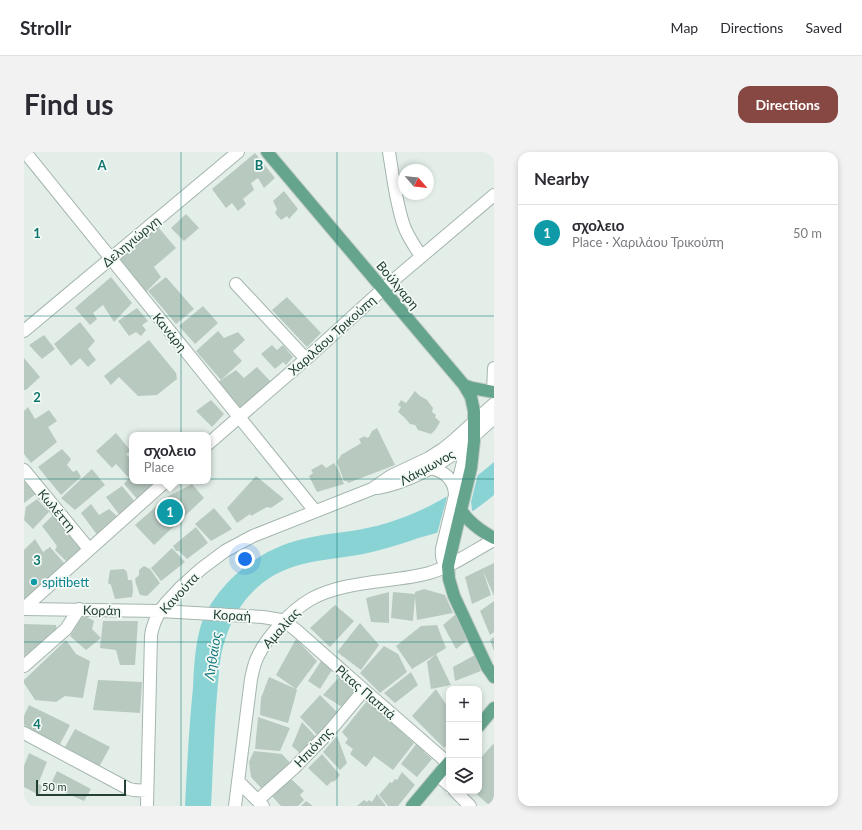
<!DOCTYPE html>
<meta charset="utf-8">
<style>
:root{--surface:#fff;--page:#f2f2f3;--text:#2b2b33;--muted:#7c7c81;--line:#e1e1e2;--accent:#874743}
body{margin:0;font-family:Lato,sans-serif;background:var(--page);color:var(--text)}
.controls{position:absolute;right:12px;bottom:12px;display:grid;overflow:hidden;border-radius:8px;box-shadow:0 2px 6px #0003}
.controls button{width:36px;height:36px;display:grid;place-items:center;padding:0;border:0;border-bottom:1px solid var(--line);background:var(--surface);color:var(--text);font:20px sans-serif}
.compass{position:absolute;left:374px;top:12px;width:36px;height:36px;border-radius:50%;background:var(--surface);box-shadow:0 2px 6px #0003;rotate:118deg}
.scale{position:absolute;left:12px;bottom:10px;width:90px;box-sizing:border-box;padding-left:4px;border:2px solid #224034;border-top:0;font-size:11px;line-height:14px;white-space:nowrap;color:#224034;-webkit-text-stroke:3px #f4faf6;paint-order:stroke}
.you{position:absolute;left:221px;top:407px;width:14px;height:14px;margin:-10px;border:3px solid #fff;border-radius:50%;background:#1a73e8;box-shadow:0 0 0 6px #1a73e833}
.badge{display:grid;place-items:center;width:26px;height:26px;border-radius:50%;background:var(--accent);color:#fff;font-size:13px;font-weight:700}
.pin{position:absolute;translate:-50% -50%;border:2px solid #fff;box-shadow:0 1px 4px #0006}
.popup{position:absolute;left:105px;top:280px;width:82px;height:52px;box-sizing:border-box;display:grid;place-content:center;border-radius:8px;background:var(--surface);filter:drop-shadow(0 1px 3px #0005);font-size:13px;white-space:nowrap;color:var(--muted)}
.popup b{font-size:15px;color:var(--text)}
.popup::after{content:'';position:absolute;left:50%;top:100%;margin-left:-8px;border:8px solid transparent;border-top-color:var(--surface)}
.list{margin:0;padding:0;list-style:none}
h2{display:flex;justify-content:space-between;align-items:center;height:52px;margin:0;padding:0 16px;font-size:17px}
h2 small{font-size:13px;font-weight:400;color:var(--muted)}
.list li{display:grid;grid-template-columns:26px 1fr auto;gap:12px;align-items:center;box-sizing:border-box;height:56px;padding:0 16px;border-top:1px solid var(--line)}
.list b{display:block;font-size:15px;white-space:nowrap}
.list p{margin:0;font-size:13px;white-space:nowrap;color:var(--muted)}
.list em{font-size:13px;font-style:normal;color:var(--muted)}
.icon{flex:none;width:22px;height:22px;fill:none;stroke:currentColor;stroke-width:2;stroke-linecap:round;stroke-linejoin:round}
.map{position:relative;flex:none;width:470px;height:654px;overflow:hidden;border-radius:12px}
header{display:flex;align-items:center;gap:24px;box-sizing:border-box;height:56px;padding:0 20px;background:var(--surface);border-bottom:1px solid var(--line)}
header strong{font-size:19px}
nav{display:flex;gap:22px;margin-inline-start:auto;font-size:14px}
.intro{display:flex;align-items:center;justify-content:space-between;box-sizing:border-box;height:96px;padding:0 24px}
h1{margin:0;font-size:28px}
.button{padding:10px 18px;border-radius:12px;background:var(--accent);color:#fff;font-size:14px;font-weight:700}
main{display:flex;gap:24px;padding:0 24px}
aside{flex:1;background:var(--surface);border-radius:12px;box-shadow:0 2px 6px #0003}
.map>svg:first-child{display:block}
.water{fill:#89d3d5}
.pier{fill:#e3eee8}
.building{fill:#b8c9c0}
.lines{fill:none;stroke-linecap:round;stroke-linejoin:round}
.minor-casing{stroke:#a5b6ae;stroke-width:14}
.major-casing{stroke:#c1cac6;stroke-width:14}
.minor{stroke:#fff;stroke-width:12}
.major{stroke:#66a58d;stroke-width:12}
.grid{fill:none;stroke:#0f766e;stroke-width:1;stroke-opacity:0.55}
.culture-dot{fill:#0f9aa8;stroke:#f4faf6;stroke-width:1.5}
.labels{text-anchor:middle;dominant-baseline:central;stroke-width:3.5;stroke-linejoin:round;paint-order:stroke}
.street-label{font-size:13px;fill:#224034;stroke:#f4faf6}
.culture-label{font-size:13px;fill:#0d838f;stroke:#f4faf6;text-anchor:start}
.water-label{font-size:14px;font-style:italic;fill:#197b7f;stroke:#f4faf6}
.grid-label{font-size:13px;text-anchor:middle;font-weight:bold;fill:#0f766e;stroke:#f4faf6;stroke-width:3.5;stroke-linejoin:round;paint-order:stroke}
</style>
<header>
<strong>Strollr</strong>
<nav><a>Map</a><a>Directions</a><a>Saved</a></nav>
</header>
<div class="intro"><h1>Find us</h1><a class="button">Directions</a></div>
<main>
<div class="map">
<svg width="470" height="654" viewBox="0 0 470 654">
<rect width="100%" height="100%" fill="#e3eee8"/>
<path class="water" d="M470,310V343C459,352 448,360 436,368C430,372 424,376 418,379C407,383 396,385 386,389C373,393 361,397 348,400C325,406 302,406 279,412C237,422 212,451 200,491C195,507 195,525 193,542C190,579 189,617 187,654H161C163,615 165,575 169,536C170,515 171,493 177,473C182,457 193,442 204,430C228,406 255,391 288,385C313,380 338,379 363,371C403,359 439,337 470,310Z"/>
<path class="pier" d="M454,322L447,350L448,358L450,361L420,380L413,382L422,349L423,342L436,334Z"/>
<path class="building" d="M231,1L251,26L240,36L234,26L227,31L230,38L219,47L222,52L214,59L208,51L202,56L188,37Z
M260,39L274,57L265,67L263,64L257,68L251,61L253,57L249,49Z
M162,62L175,76L160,89L147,76Z
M134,75L152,96L130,115L137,125L121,141L94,109Z
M87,125L108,151L90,170L79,153L69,161L73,167L66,173L51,156Z
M142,125L170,157L152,172L124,139Z
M263,145L297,181L283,195L248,158Z
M179,154L194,171L171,192L155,174Z
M113,156L124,169L118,173L122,178L117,184L112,180L105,184L94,169Z
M56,170L71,189L64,197L72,208L64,215L56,206L47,214L30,192Z
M194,179L200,186L214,180L221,188L209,199L218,209L197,228L172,199Z
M20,183L31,197L18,207L5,193Z
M125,188L152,221L153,227L133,243L114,244L95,225L87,233L80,224Z
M248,193L253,198L259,193L269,205L262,213L259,210L251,217L237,202Z
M0,206L16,225L2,238H0Z
M233,215L248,231L216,260L194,230L212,218L220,226Z
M391,239L396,244L403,248L409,256L408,260L412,263L411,265L416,270L412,277L407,282L394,278L391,273L386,272L380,265L374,260L377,255L374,253L377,248L382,251Z
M187,248L200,262L188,275L172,259Z
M4,255L11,267L25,258L33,269L24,275L33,290L7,311L0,302V259Z
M353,276L371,313L324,331L323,329H320L313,310L317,303L334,293L337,291L335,287L341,284L342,286L345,285L348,279Z
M92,281L107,299L102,302L108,308V329H132L134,331L115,349L100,332L105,326L92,312L88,316L72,299Z
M38,297L47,307L43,313L49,320L53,318L57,325L37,343L14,315Z
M310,311L315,319L320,332L293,340L285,324L289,321L287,318L298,312L302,316Z
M68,317L81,333L51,358L37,346Z
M232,324L260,347L247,356L243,355L227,364L226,362L213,371L203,356Z
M0,329L13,341L0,351Z
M168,332L180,346L130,393L111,373L143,345Z
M98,334L112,351L97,365L82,345Z
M13,347L25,360L9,377L0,368L2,355Z
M67,352L75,363L85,357L94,365L74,384L57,361Z
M190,356L208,377L187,389L171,372Z
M30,362L59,396L42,409L31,398L33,394L18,374Z
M172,375L184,391L163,407L155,399H152L149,394Z
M11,387L19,400L26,395L41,412L0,448V398Z
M148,396L161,410L137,429L127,416Z
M470,411V444L459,419L467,443L448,452L441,425Z
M120,414L126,417L136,431L123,444L116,443L112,432L111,427L115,423V418Z
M100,417L103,420L104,428H108L109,438L108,445L91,447L88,437L87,433L84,431L86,418Z
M400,437L421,443L429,461L393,468L391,445L389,469L367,466L369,440L391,442V440Z
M365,440V471L347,470L342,446Z
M470,449V480L466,483L456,459Z
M311,453L330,469L306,495L286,476Z
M432,462L445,487L432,497L419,473Z
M59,463L70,469L68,477L77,486L62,498L46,484Z
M79,469H114L111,513H96L92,498L76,496Z
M336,471L355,493L337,518L313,500Z
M0,472L32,473L33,482L0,511Z
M413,473L422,496L388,517L372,494L397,474Z
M470,485V499L466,488Z
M272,487L293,509L272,537L273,538L264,571L236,563L237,546L245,525L272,537L252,523Z
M42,488L52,502L66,509L59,546L41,544L32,550L11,548L0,531V528Z
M360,494L374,502L383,520L356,541L336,521Z
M412,502L427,533L407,537L403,510Z
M451,503L457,519L431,529L429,515Z
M297,509L308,518L296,537L284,529Z
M387,520L394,533L371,551L360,541Z
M317,523L334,537L318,555L299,543Z
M74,528L118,530L116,561L69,558Z
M412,537L425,557V591L420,596L388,564Z
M296,543L315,562L295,585L276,565Z
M343,549L390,591L369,618L350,604L342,615L326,602L329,597L321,591L324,587L318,580Z
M5,553L46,573L35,594L0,573V564Z
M234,565L266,576L256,599L231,597Z
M278,570L294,587L280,605L268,594Z
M51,577L86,595L75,615L41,595Z
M313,584L323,611L316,618L299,600Z
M393,591L401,599L400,600L408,607L393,625L377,612Z
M469,592L470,593V650L466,654L449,639H455V608Z
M230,599L258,602L269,614L240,639L227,625L225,610Z
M5,601L23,610L14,632L19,634L15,643L0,635V614Z
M298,602L316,623L311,629L307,630L303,634L284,616Z
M33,619L67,637L60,649L26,634Z
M378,620L391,633L374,654H364L355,643L366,630L368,631L371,627L373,628Z
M265,625L280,639L276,643L280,648L274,654H257L247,643Z
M353,642L362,654H333L340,648L343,650L345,648L348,650Z
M282,649L289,654H277Z"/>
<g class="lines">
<defs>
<path id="minor" d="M1,0L291,359
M365,0C369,24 372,52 380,74C384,85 391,95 397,104
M212,132L282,207
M0,179L214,0
M469,240L470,216
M184,292L282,207L359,137L470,43
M406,316C420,319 430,327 431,342
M0,318L65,397
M353,336C379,332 415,314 436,297C447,287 458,276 470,266
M424,414C418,410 417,405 418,397L440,306L448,288
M0,456L142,329
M0,457L136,459L239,465L257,468L264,472L272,478L340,538L424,611
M0,514L42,477L55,457
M0,581L105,637L110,638L123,639
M414,623L425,633
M214,629L239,654
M431,639L446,654
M234,648L270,616L304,581L340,538
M123,654L127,484L128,478L131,469L136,459L142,451L156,436L177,417L201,399L229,384L348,337L367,324L405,306L419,297L429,289L470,252
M211,654L227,527C229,519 230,511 234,504C239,493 247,483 255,474C264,464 275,454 287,447C321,428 368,431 405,421C429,414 449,399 470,388"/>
<path id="major" d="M243,0L440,233L447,245L450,259V289L447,316L429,392L424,414L425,427L430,444L463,515L470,525
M440,233L448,236L470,240
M437,358C445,371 457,379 470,386
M455,574L470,556
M388,654L425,610"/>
</defs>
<use href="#minor" class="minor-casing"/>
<use href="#major" class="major-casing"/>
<use href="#minor" class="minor"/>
<use href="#major" class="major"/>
</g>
<path class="grid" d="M157,0V654M313,0V654M0,164H470M0,327H470M0,490H470"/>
<circle class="culture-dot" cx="10" cy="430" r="4"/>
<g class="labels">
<g class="street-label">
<text transform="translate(107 89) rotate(-40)">Δεληγιώργη</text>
<text transform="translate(374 133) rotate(50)">Βούλγαρη</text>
<text transform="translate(146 180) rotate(51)">Κανάρη</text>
<text transform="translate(308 183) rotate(-42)">Χαριλάου Τρικούπη</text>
<text transform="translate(403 315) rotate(-29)">Λάκμωνος</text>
<text transform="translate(33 358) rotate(50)">Κωλέττη</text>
<text transform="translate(155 441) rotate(-47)">Κανούτα</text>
<text transform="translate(78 458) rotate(1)">Κοράη</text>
<text transform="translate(208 463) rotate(3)">Κοραή</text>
<text transform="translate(257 476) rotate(-48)">Αμαλίας</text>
<text transform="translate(342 540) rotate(41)">Ρίτας Παππά</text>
<text transform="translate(289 595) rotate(-47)">Ηπιόνης</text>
</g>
<g class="culture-label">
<text x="18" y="430">spitibett</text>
</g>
<g class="water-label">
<text transform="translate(188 504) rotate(-81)">Ληθαίος</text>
</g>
</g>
<g class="grid-label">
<text x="78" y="18">A</text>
<text x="235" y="18">B</text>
<text x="13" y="86">1</text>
<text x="13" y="250">2</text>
<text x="13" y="413">3</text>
<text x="13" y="577">4</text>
</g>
</svg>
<div class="controls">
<button>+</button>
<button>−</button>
<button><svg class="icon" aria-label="layers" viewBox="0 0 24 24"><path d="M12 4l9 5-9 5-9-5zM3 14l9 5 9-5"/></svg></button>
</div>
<svg class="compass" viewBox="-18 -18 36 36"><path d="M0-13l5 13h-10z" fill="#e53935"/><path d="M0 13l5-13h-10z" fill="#7c7c81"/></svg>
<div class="scale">50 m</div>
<div class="you"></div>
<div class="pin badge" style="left:146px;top:360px;background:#0f9aa8">1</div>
<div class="popup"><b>σχολειο</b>Place</div>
</div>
<aside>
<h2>Nearby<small></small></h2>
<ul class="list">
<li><span class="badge" style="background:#0f9aa8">1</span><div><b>σχολειο</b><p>Place · Χαριλάου Τρικούπη</p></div><em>50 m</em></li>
</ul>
</aside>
</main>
